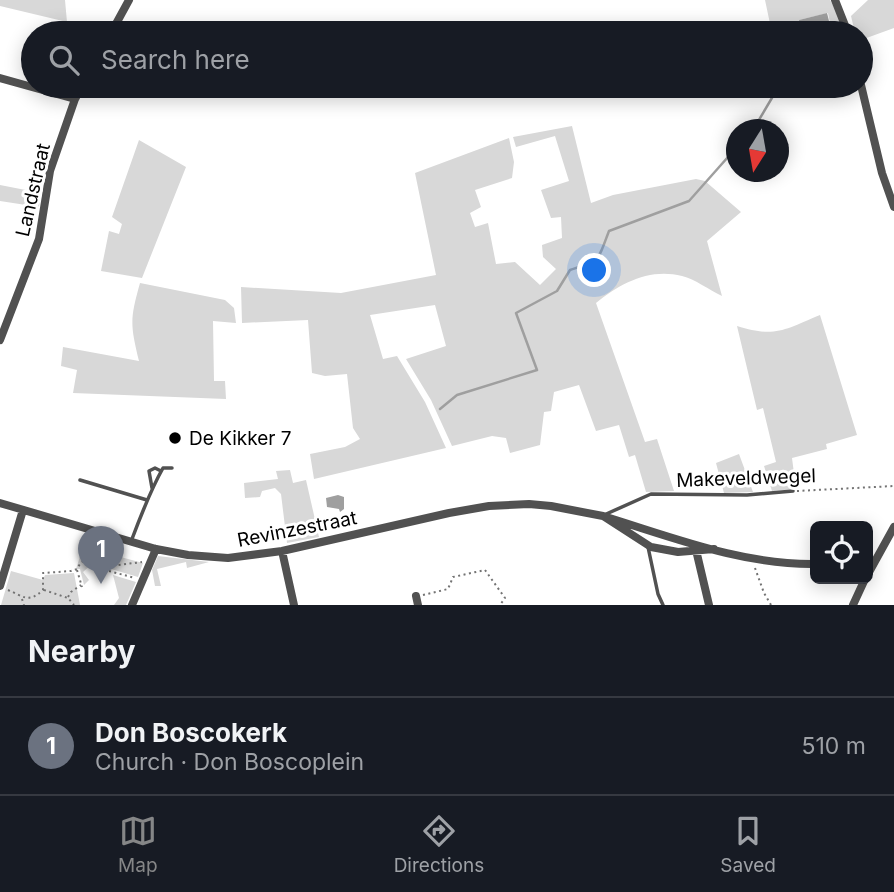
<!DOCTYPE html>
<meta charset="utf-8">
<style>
:root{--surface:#171b24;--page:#242831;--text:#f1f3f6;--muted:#9ea1a6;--line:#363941;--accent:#858687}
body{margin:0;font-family:Inter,sans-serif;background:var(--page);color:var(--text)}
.controls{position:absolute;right:21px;bottom:21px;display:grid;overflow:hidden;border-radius:10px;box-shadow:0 4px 18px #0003}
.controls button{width:63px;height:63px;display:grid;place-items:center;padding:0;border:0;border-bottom:2px solid var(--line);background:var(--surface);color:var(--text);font:35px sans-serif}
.compass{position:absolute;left:726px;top:119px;width:63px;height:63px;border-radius:50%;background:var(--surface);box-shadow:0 4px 18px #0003;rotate:191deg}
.you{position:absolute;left:595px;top:271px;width:24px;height:24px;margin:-18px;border:5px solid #fff;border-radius:50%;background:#1a73e8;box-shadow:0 0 0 10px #1a73e833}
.badge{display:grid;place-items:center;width:46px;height:46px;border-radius:50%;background:var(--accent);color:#fff;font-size:23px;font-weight:700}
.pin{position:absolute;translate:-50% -58px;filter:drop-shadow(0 2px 4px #0008)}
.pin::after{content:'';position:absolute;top:37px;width:24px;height:21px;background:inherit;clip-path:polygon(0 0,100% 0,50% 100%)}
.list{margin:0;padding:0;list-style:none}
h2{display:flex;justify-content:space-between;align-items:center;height:91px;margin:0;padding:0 28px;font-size:30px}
h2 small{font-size:23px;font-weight:400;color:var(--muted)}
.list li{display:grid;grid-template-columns:46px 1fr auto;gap:21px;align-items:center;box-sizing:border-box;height:98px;padding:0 28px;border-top:2px solid var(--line)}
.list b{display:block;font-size:26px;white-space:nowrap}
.list p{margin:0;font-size:23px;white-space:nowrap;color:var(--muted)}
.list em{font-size:23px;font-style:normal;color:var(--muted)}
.icon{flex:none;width:38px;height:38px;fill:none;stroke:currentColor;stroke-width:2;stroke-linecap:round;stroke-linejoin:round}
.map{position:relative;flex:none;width:894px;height:605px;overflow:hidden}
.search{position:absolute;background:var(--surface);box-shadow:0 4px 18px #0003;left:21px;right:21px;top:21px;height:77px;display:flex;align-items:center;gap:18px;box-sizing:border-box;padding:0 24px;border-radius:38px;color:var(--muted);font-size:26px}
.sheet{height:189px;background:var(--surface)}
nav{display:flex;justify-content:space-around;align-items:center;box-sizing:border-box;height:98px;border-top:2px solid var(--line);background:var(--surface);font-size:19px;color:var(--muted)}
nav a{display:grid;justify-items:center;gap:4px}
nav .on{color:var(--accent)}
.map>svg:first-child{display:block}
.green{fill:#d8d8d8}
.water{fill:#9f9f9f}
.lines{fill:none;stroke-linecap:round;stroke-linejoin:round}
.stream{stroke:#9f9f9f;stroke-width:2.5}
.path{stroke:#737373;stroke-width:2;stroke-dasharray:2 3.5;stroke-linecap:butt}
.lane{stroke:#515151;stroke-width:3.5}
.street{stroke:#515151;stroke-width:8}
.poi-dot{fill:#000;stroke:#fff;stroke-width:2.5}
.labels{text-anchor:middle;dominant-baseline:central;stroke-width:6;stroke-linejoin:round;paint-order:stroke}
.street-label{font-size:19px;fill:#000;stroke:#fff}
.poi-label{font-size:19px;fill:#000;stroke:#fff;text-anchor:start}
</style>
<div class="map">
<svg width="894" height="605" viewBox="0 0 894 605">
<rect width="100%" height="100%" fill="#fff"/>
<path class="green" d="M0,0H65L67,22L0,6Z
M765,0H830L838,14L842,33H832L828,13L799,20L801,33H772Z
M868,0H894V28L861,40V33H855L851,16Z
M572,126L591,203L613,195L696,179L705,181L741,212L707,241L722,296C709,290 695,279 682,276C649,268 621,283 596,303L645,442L657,439L674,491L646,492L635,455L629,457L619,425L596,431L579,385L554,392L551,411L544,412L540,445L510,453L506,438L492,436L452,446L431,400L406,359L446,346L435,305L370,315L383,359L397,356L425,402L446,448L314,479L310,454L345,447L360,439L353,428L347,374L325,376L312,373L308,320L242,323L241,287L341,293L436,275L415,173L509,138L514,162L512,178L475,190L481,207L470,213L475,227L488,223L496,264L515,262L540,285L556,269L543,257L542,245L562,238L561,217L551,218L541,190L569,181L555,136L516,147L513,137Z
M139,140L186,167L142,278L101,271L109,231L119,234L122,224L112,217Z
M0,185L41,193L39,207L0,201Z
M140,283L225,300L234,308L236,323L213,321L214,381H225L226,399L73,393L77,370L61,366L63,347L139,361C130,324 130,319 140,283Z
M820,315L857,435L826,444L827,449L792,458L796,489L772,491L764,466L776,462L763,408L757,410L737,326C775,338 784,330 820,315Z
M739,454L753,492L724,493L716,463Z
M290,470L293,483L306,480L319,537L287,543L281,494L275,488L262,491L260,497L245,498L244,483L278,479L276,471Z
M83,547L143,563L138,577L111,569V567L95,561L83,572L89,580L84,585L80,569H76Z
M158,556L209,562L187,568L186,562L157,569L161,586H155L152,570Z
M11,571L43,580L45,575L74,573L80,605H1Z
M113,575L136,582L126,605H114L119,598Z"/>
<path class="water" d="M827,13L832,33H801L799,20Z
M338,495L344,497V509L340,512L339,509L327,507L326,498Z"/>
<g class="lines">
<path class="stream" d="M753,130L779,86
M440,409L457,395L537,370L516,313L557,291L570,270C602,259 597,262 609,231L689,201L736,148"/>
<path class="path" d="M797,491L894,486
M755,568L764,593L771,605
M77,570L82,587
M109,571L135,578
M8,590C23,596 28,604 43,590V573L71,571L77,569L81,562L92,558L118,565L142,562
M44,590L68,598L74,605
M423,595L448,589L453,577L485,570L505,598L500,605
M68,597L71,592L81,585
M22,599L24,605"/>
<path class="lane" d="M80,480L147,500
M152,488L149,471L155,468L161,471
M604,515L651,494L747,495L793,491
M132,539C141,515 150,491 163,468H172
M648,547L658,594L663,605"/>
<path class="street" d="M835,0L848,33
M111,33L129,0
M0,78L75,99
M861,85L882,173L894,207
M0,340L39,239L50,171L75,99L82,86
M0,503L156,549L188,555L228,558L282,551L449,513L489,506L529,504L551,506L603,516
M714,549L678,552L651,547L603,516C672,537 742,565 815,564
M696,550L709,605
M282,551L294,605
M868,574L894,527
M0,586L23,510
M416,596L418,605
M132,605L156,549
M853,605L865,579"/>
</g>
<circle class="poi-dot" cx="175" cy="438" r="7"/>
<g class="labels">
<g class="street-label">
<text transform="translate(33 190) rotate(-77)">Landstraat</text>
<text transform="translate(746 478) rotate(-2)">Makeveldwegel</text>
<text transform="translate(297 529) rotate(-11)">Revinzestraat</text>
</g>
<g class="poi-label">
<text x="189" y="438">De Kikker 7</text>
</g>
</g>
</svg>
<div class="controls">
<button><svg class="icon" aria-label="locate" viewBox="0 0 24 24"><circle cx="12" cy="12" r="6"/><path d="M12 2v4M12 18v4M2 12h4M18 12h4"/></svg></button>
</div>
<svg class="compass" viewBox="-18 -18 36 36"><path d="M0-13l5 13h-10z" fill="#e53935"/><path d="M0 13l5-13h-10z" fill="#9ea1a6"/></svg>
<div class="you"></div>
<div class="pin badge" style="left:101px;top:584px;background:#6b7280">1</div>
<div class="search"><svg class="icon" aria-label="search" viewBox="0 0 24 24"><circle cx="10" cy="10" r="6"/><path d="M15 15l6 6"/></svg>Search here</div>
</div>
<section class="sheet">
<h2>Nearby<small></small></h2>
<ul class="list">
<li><span class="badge" style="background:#6b7280">1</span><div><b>Don Boscokerk</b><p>Church · Don Boscoplein</p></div><em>510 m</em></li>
</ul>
</section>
<nav>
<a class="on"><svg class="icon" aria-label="map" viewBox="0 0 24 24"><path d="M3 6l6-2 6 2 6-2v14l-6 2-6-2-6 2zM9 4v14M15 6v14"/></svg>Map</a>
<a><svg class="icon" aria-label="directions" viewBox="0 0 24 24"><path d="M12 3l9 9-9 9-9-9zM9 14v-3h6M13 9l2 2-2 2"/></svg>Directions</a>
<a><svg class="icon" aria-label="saved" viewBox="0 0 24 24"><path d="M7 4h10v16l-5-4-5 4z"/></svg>Saved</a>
</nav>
